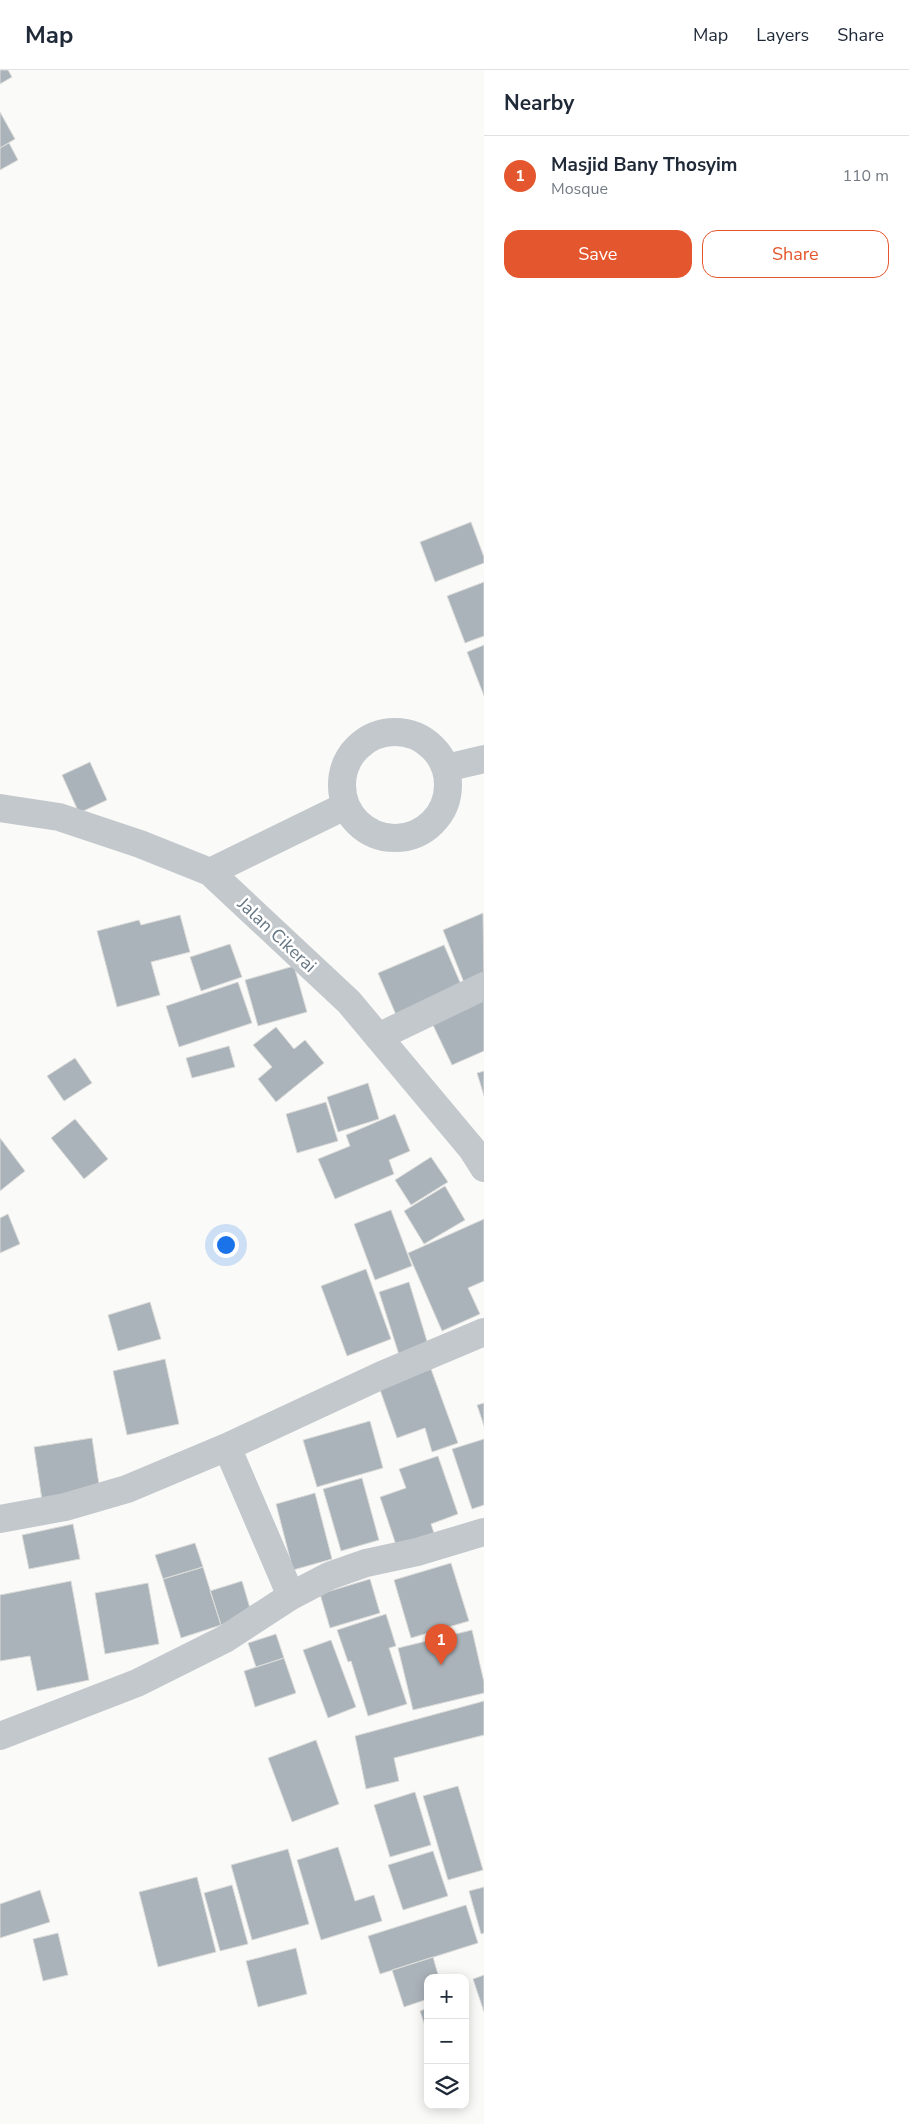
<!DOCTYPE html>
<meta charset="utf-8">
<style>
:root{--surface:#fff;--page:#f6f6f7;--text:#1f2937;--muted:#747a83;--line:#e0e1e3;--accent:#e4572e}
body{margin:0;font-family:"Nunito Sans",sans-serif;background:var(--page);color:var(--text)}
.controls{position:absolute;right:15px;bottom:15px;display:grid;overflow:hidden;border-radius:10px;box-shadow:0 2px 12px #0003}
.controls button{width:45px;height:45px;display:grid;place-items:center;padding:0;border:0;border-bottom:1px solid var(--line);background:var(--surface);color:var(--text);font:25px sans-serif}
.you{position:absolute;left:225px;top:1174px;width:18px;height:18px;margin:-12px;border:4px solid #fff;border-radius:50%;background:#1a73e8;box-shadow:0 0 0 8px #1a73e833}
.badge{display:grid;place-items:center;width:32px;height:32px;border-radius:50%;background:var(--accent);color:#fff;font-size:16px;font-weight:700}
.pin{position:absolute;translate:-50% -41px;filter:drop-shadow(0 1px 2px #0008)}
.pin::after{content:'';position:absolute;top:26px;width:18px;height:15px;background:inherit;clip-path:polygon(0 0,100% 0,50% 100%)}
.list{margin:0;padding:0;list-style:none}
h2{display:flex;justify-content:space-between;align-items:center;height:65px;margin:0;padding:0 20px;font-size:21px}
h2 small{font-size:16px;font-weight:400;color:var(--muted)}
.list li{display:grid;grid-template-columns:32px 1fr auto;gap:15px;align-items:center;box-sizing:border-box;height:80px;padding:0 20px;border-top:1px solid var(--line)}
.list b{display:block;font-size:19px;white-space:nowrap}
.list p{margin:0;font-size:16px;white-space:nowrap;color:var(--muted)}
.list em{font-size:16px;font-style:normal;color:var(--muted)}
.actions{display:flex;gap:10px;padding:15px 20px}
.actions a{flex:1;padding:11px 0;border:1px solid var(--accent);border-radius:15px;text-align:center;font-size:18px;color:var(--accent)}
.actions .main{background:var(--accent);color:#fff}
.icon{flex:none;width:28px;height:28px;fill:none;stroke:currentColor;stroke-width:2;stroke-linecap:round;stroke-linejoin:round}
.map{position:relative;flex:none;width:484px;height:2054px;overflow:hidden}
header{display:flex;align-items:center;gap:30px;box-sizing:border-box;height:70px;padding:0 25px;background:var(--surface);border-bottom:1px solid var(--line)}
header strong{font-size:24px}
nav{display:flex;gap:28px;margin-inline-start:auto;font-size:18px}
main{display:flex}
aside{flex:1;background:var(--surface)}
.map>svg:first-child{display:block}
.building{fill:#aab3b9;stroke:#dcdcda}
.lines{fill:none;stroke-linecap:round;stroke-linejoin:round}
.minor{stroke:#c3c8cc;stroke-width:28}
.labels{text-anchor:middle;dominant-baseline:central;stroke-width:5;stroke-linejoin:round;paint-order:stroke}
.street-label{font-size:18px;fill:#657683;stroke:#fff}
</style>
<header>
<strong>Map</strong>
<nav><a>Map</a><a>Layers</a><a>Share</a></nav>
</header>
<main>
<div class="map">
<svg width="484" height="2054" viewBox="0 0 484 2054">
<rect width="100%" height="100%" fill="#fafaf8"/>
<path class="building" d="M0,0H8L12,7L0,14Z
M0,42L15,69L0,78Z
M9,73L18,90L0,100V78Z
M471,452L484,487V493L435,512L420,472Z
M484,512V566L465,573L447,526Z
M484,575V626L467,582Z
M90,692L107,730L79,743L62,705Z
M483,843L484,907L465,915L443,860Z
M180,845L190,882L151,892L160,925L117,937L97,861L139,850L141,855Z
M230,874L242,907L201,921L190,887Z
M444,875L463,919L397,947L378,903Z
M294,896L307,942L258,956L245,910Z
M238,912L252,953L179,977L166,936Z
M484,929V981L452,995L432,953Z
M276,957L294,979L305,970L324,993L276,1032L258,1009L272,997L253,975Z
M229,976L235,997L192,1008L186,988Z
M75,988L92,1013L64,1031L47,1006Z
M484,1001V1026L477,1003Z
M368,1013L379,1049L338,1062L327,1027Z
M326,1032L338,1071L297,1083L286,1044Z
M395,1044L410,1081L389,1090L394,1104L335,1129L318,1089L350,1076L346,1065Z
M75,1049L108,1089L84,1109L51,1068Z
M0,1068L25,1101L0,1121Z
M431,1087L448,1112L411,1135L395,1110Z
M445,1116L465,1150L424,1174L404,1141Z
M391,1140L412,1196L375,1210L354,1154Z
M8,1144L20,1174L0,1183V1148Z
M484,1149V1211L468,1218L480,1244L442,1261L408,1183Z
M366,1199L391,1269L347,1286L321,1216Z
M409,1212L430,1281L401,1291L379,1222Z
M150,1232L161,1269L118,1281L108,1245Z
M165,1289L179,1354L127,1365L113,1301Z
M431,1299L458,1373L432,1382L425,1358L397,1368L379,1317Z
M484,1333V1356L477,1335Z
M370,1351L383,1398L317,1417L303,1370Z
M92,1368L100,1421L42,1430L34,1377Z
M484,1369V1435L472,1439L452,1379Z
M438,1386L458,1444L431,1454L434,1463L396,1475L380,1427L406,1418L399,1399Z
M362,1408L379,1470L341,1481L323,1419Z
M315,1423L332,1489L293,1500L276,1434Z
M73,1454L80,1489L29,1499L22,1465Z
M195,1473L203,1497L163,1509L155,1485Z
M451,1493L469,1551L411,1568L394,1510Z
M203,1497L221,1555L181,1568L163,1509Z
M370,1509L380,1543L330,1558L320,1524Z
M71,1511L89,1610L37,1621L30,1586L0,1591V1525Z
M242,1511L252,1545L221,1555L210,1521Z
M148,1513L159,1574L105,1584L95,1523Z
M386,1544L396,1576L389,1578L407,1634L368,1646L351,1591L348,1592L337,1560Z
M472,1560L484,1612V1623L413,1640L398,1578Z
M276,1564L284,1588L256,1597L248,1573Z
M331,1570L356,1637L328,1648L303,1580Z
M284,1588L296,1623L255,1637L244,1601Z
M484,1631V1665L394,1688L399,1711L366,1719L355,1666Z
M316,1670L339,1734L292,1752L268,1688Z
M458,1716L483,1800L448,1810L423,1726Z
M415,1722L431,1775L390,1787L374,1735Z
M338,1777L355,1831L374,1825L382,1851L321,1870L297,1790Z
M288,1779L309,1854L252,1870L231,1795Z
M433,1781L448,1826L403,1840L388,1795Z
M197,1807L216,1882L158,1897L139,1822Z
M232,1815L248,1874L220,1881L204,1823Z
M484,1817V1863L481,1864L469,1821Z
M40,1820L50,1852L0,1868V1834Z
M466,1835L478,1873L380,1904L368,1866Z
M58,1863L68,1905L43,1911L33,1869Z
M296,1878L307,1924L258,1937L246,1891Z
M433,1887L439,1908H428V1929L404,1937L392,1900Z
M484,1905V1942L473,1909Z
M428,1938V1965L420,1941Z"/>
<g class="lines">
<path class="minor" d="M342 715a53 53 0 1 1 106 0a53 53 0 1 1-106 0Z
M446,698L484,689
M0,738L59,747L140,774L210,802L349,932L472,1079L484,1098
M210,802L345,736
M378,967L484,916
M227,1377L291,1526
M0,1449L65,1437L127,1419L227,1377L382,1305L484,1262
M0,1666L137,1613L225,1569L291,1526L329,1506L366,1493L417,1482L484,1462"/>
</g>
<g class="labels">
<g class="street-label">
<text transform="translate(277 865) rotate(43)">Jalan Cikerai</text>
</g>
</g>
</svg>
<div class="controls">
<button>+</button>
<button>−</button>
<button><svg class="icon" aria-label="layers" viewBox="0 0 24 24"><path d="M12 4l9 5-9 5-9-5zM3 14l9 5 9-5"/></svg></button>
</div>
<div class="you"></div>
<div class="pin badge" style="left:441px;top:1595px">1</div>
</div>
<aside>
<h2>Nearby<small></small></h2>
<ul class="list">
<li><span class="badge">1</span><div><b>Masjid Bany Thosyim</b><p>Mosque</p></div><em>110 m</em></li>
</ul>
<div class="actions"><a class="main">Save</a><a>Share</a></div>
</aside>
</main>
